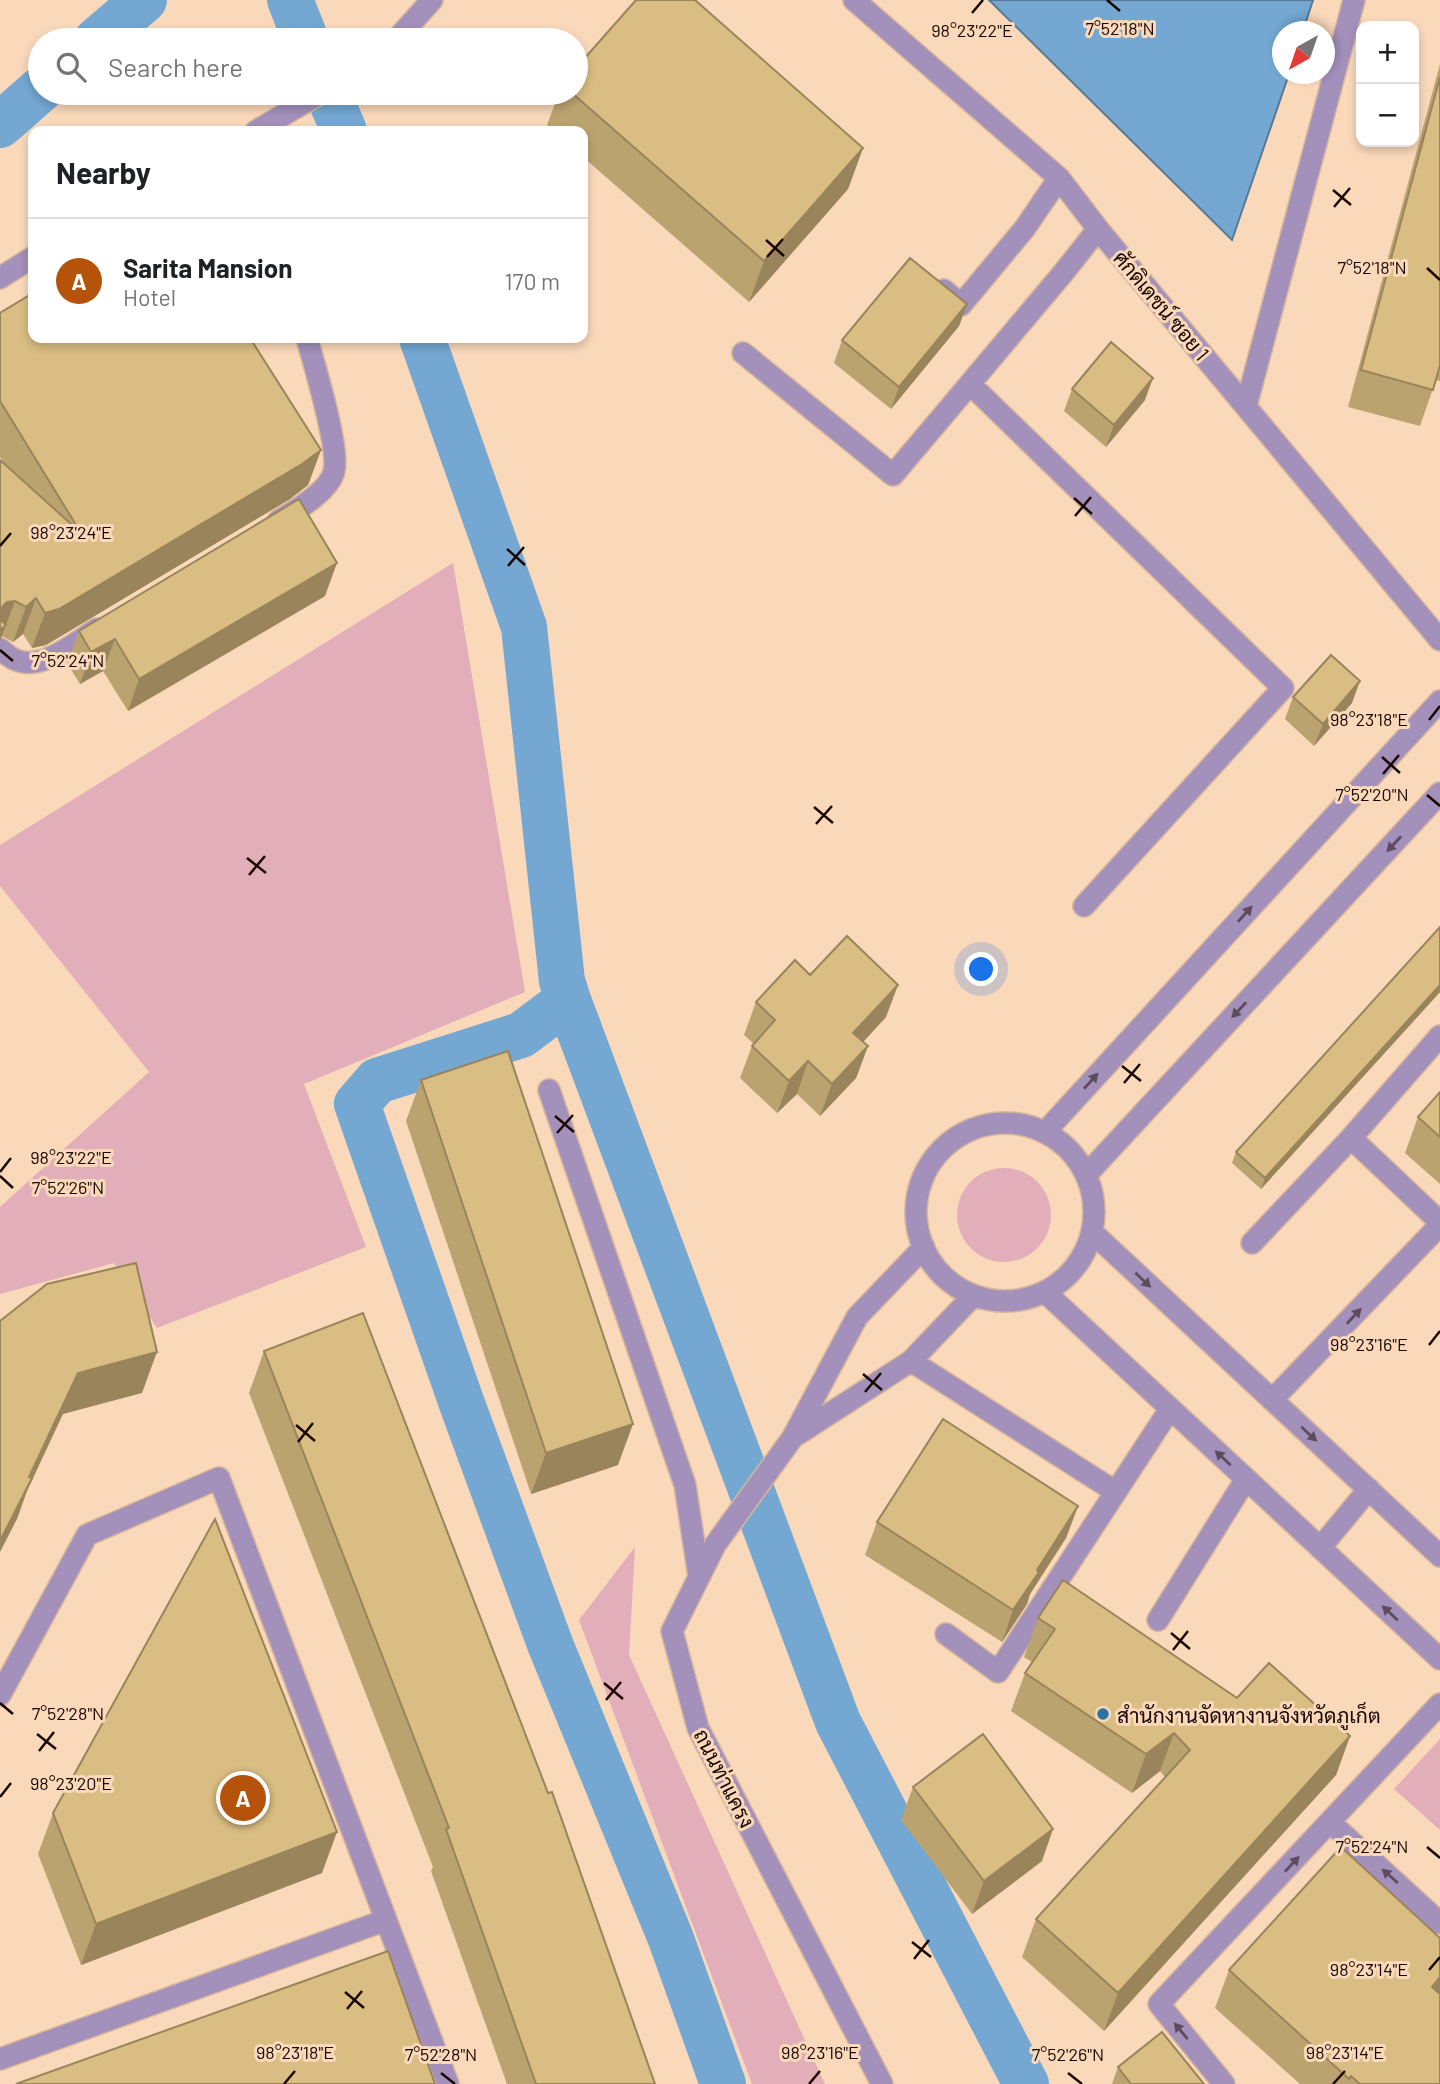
<!DOCTYPE html>
<meta charset="utf-8">
<style>
:root{--surface:#fff;--page:#f2f2f2;--text:#202124;--muted:#757577;--line:#e0e0e0;--accent:#b45309}
body{margin:0;font-family:Barlow,Sarabun,sans-serif;background:var(--page);color:var(--text)}
.controls{position:absolute;right:21px;top:21px;display:grid;overflow:hidden;border-radius:14px;box-shadow:0 4px 10px #0003}
.controls button{width:63px;height:63px;display:grid;place-items:center;padding:0;border:0;border-bottom:2px solid var(--line);background:var(--surface);color:var(--text);font:35px sans-serif}
.compass{position:absolute;left:1272px;top:21px;width:63px;height:63px;border-radius:50%;background:var(--surface);box-shadow:0 4px 10px #0003;rotate:220deg}
.you{position:absolute;left:982px;top:970px;width:24px;height:24px;margin:-18px;border:5px solid #fff;border-radius:50%;background:#1a73e8;box-shadow:0 0 0 10px #1a73e833}
.badge{display:grid;place-items:center;width:46px;height:46px;border-radius:50%;background:var(--accent);color:#fff;font-size:23px;font-weight:700}
.pin{position:absolute;translate:-50% -50%;border:4px solid #fff;box-shadow:0 2px 7px #0006}
.list{margin:0;padding:0;list-style:none}
h2{display:flex;justify-content:space-between;align-items:center;height:91px;margin:0;padding:0 28px;font-size:30px}
h2 small{font-size:23px;font-weight:400;color:var(--muted)}
.list li{display:grid;grid-template-columns:46px 1fr auto;gap:21px;align-items:center;box-sizing:border-box;height:126px;padding:0 28px;border-top:2px solid var(--line)}
.list b{display:block;font-size:26px;white-space:nowrap}
.list p{margin:0;font-size:23px;white-space:nowrap;color:var(--muted)}
.list em{font-size:23px;font-style:normal;color:var(--muted)}
.icon{flex:none;width:38px;height:38px;fill:none;stroke:currentColor;stroke-width:2;stroke-linecap:round;stroke-linejoin:round}
.map{position:relative;flex:none;width:1440px;height:2084px;overflow:hidden}
.search{position:absolute;background:var(--surface);box-shadow:0 4px 10px #0003;left:28px;top:28px;width:560px;height:77px;display:flex;align-items:center;gap:18px;box-sizing:border-box;padding:0 24px;border-radius:38px;color:var(--muted);font-size:26px}
.panel{position:absolute;background:var(--surface);box-shadow:0 4px 10px #0003;left:28px;top:126px;width:560px;height:217px;border-radius:14px}
.map>svg:first-child{display:block}
.green{fill:#e2aeb9}
.water{fill:#74a8d2;stroke:#597893;stroke-width:2}
.lines{fill:none;stroke-linecap:round;stroke-linejoin:round}
.canal{stroke:#74a8d2;stroke-width:46}
.minor-casing{stroke:#d6b79c;stroke-width:24}
.minor{stroke:#a390bb;stroke-width:21}
.wall{fill:#bba370}
.shaded-wall{fill:#99845b}
.building{fill:#dabd82;stroke:#99845b;stroke-width:2}
.oneway{fill:#5e4c5e}
.ticks{fill:none;stroke:#1a0800;stroke-width:2.5}
.poi-dot{fill:#2b72a6;stroke:#fad8ba;stroke-width:2.5}
.labels{text-anchor:middle;dominant-baseline:central;stroke-width:6;stroke-linejoin:round;paint-order:stroke}
.street-label{font-size:21px;fill:#1a0800;stroke:#fad8ba}
.poi-label{font-size:21px;fill:#1a0800;stroke:#fad8ba;text-anchor:start}
.ticks-label{font-size:18px;text-anchor:middle;fill:#1a0800;stroke:#fad8ba;stroke-width:6;stroke-linejoin:round;paint-order:stroke}
</style>
<div class="map">
<svg width="1440" height="2084" viewBox="0 0 1440 2084">
<rect width="100%" height="100%" fill="#fad8ba"/>
<path class="green" d="M453,563L525,992L304,1084L366,1247L157,1328L114,1263L0,1294V1207L149,1072L0,886V845Z
M957 1215a47 47 0 1 1 94 0a47 47 0 1 1-94 0Z
M635,1547L629,1655L825,2084H752L579,1620Z
M1440,1739V1830L1394,1789Z"/>
<path class="water" d="M989,0H1313L1303,31L1282,32V74H1289L1232,240Z"/>
<g class="lines">
<path class="canal" d="M290,0L306,40
M97,40L144,0
M328,93L344,131
M0,125L40,90
M422,338L524,627L562,981L568,1000L838,1722L1026,2084
M568,1000L521,1035L377,1081L357,1104L462,1404L550,1644L671,1939L723,2084"/>
<defs>
<path id="minor" d="M854,0L1059,178L1098,229L1440,640
M396,40L432,0
M256,131L321,93
M0,278L33,257
M944,290L961,305L1025,228L1059,178
M743,353L893,475L1064,272L1098,229
M970,384L1283,688L1084,906
M1246,406L1354,0
M278,521C295,511 330,491 334,471C340,448 314,365 307,338
M0,649C4,652 9,657 14,659C40,673 76,642 97,629
M1440,1036L1351,1138L1440,1222
M549,1090L685,1485L699,1577
M916 1212a89 89 0 1 1 178 0a89 89 0 1 1-178 0Z
M1045,1132L1440,701
M1087,1174L1440,793
M1093,1233L1440,1556
M1252,1243L1351,1138
M1046,1293L1440,1659
M911,1361L1116,1492
M1272,1400L1440,1225
M795,1436L911,1361L972,1297
M1320,1548L1369,1489
M1158,1620L1246,1479
M946,1634L998,1672L1170,1409
M0,1695L87,1535L219,1478L448,2084
M1331,1823L1440,1923
M0,2059L386,1920
M882,2084L698,1728L672,1631L715,1545L793,1437L857,1317L924,1247
M1224,2084L1159,2004L1440,1704"/>
</defs>
<use href="#minor" class="minor-casing"/>
<use href="#minor" class="minor"/>
</g>
<path class="wall" d="M1440,64V381L1436,380L1420,426L1348,407Z
M559,93H576L863,148L848,189L749,302L583,157V131H554L547,125Z
M967,304L959,326L891,409L834,363L842,340Z
M0,313L321,450L308,485L290,499L46,645L32,648L23,634L13,642L2,636L4,463L0,457Z
M1072,389L1145,400L1106,447L1064,411Z
M325,596L128,711L103,671L80,684L67,663L79,631Z
M1293,697L1352,703L1314,746L1285,719Z
M1440,927V992L1261,1189L1232,1163L1236,1152Z
M810,975L886,1017L863,1042L868,1046L856,1078L820,1116L797,1094L777,1113L740,1078L752,1046L754,1044L744,1035L756,1002Z
M421,1080L618,1465L531,1494L406,1121Z
M1440,1092V1184L1405,1153L1418,1117Z
M264,1351L655,2084H507L431,1871L433,1867L249,1393Z
M1078,1506L1066,1538L1030,1594L1027,1604L1002,1642L865,1555L877,1522Z
M1038,1618L1237,1698L1350,1736L1336,1775L1104,2031L1022,1957L1036,1919L1165,1777L1160,1771L1132,1793L1011,1711L1025,1673L1032,1662L1024,1657Z
M913,1787L1042,1861L972,1914L901,1820Z
M53,1813L322,1873L81,1965L38,1854Z
M1229,1970L1440,2084H1300L1215,2008Z
M1118,2067L1204,2084H1112Z"/>
<path class="shaded-wall" d="M863,148L848,189L749,302L764,261Z
M967,304L959,326L891,409L899,387Z
M1153,378L1145,400L1106,447L1114,425Z
M321,450L308,485L290,499L46,645L32,648L45,613Z
M337,563L325,596L128,711L139,679Z
M36,598L23,634L13,642L26,607Z
M15,601L2,636L0,641V612L2,607L7,602Z
M115,639L103,671L80,684L91,652Z
M1360,681L1352,703L1314,746L1323,724Z
M898,985L886,1017L842,1065L853,1033Z
M1440,985V992L1261,1189L1265,1178Z
M868,1046L856,1078L820,1116L832,1084Z
M808,1061L797,1094L777,1113L789,1081Z
M157,1352L142,1393L63,1414L27,1491L17,1519L0,1552V1541L78,1373Z
M633,1424L618,1465L531,1494L546,1453Z
M1078,1506L1066,1538L1030,1594L1027,1604L1002,1642L1013,1610L1037,1570Z
M1174,1733L1160,1771L1132,1793L1146,1754Z
M1350,1736L1336,1775L1104,2031L1118,1993Z
M1053,1829L1042,1861L972,1914L984,1881Z
M337,1832L322,1873L81,1965L96,1924Z
M1440,1977V1999L1432,1987Z"/>
<path class="building" d="M636,0H695L863,148L764,261L572,93H576V68Z
M1440,77V365L1433,390L1361,370Z
M910,258L967,304L899,387L842,340Z
M33,293V338H250L321,450L302,464L59,609L45,613L36,598L26,607L15,601L7,602L2,607L0,613V460L81,533L0,401V313Z
M1111,342L1153,378L1114,425L1072,389Z
M299,499L337,563L139,679L115,639L91,652L79,631Z
M0,614L1,620L6,625L0,630Z
M1331,655L1360,681L1323,724L1293,697Z
M1440,927V985L1265,1178L1236,1152Z
M847,936L898,985L853,1033L868,1046L832,1084L808,1061L789,1081L752,1046L775,1020L756,1002L795,960L810,975Z
M508,1051L633,1424L546,1453L421,1080Z
M1440,1092V1137L1418,1117Z
M136,1263L157,1352L78,1373L29,1477L32,1478L0,1541V1321L47,1284Z
M363,1313L548,1793L552,1792L655,2084H536L446,1829L449,1828L264,1351Z
M943,1419L1078,1506L1037,1570L1039,1572L1013,1610L877,1522Z
M215,1519L337,1832L96,1924L53,1813Z
M1063,1580L1237,1698L1269,1663L1350,1736L1118,1993L1036,1919L1190,1750L1174,1733L1146,1754L1025,1673L1055,1629L1038,1618Z
M983,1734L1053,1829L984,1881L913,1787Z
M1341,1847L1440,1938V1977L1432,1987L1440,1994V2084H1360L1351,2076L1349,2079L1229,1970Z
M388,1951L435,2084H16Z
M1162,2032L1204,2084H1131L1118,2067Z"/>
<defs><path id="oneway-solid" d="M-6-.8H1V-3.2L6.5 0L1 3.2V.8H-6Z" transform="scale(1.75)"/></defs>
<g class="oneway">
<use href="#oneway-solid" transform="translate(1394 844) rotate(133)"/>
<use href="#oneway-solid" transform="translate(1245 914) rotate(-48)"/>
<use href="#oneway-solid" transform="translate(1239 1010) rotate(133)"/>
<use href="#oneway-solid" transform="translate(1091 1081) rotate(-48)"/>
<use href="#oneway-solid" transform="translate(1143 1280) rotate(43)"/>
<use href="#oneway-solid" transform="translate(1354 1316) rotate(-47)"/>
<use href="#oneway-solid" transform="translate(1309 1434) rotate(43)"/>
<use href="#oneway-solid" transform="translate(1223 1458) rotate(-137)"/>
<use href="#oneway-solid" transform="translate(1390 1613) rotate(-137)"/>
<use href="#oneway-solid" transform="translate(1292 1864) rotate(-47)"/>
<use href="#oneway-solid" transform="translate(1390 1876) rotate(-138)"/>
<use href="#oneway-solid" transform="translate(1181 2031) rotate(-129)"/>
</g>
<path class="ticks" d="M1107,0L1120,11M972,13L983,0M1333,190L1351,205M1334,207L1350,188M766,240L784,256M767,257L783,239M1427,268L1440,280M1074,498L1092,514M1075,516L1091,497M0,546L11,533M507,549L525,565M508,566L524,547M0,650L13,661M1429,720L1440,706M1382,757L1400,773M1383,774L1399,755M1427,795L1440,806M814,807L833,823M816,824L832,806M247,858L266,873M249,875L265,856M1122,1066L1141,1081M1124,1083L1140,1064M555,1116L574,1132M557,1133L573,1115M0,1172L11,1158M0,1176L13,1188M1429,1345L1440,1331M863,1374L882,1390M865,1392L881,1373M296,1425L315,1441M298,1442L313,1423M1171,1633L1190,1649M1173,1650L1188,1631M604,1683L623,1699M606,1700L621,1682M0,1703L13,1714M37,1734L56,1749M39,1751L54,1732M0,1797L11,1783M1427,1847L1440,1858M912,1942L931,1957M914,1959L929,1940M1429,1970L1440,1957M345,1992L364,2008M347,2009L362,1991M441,2073L455,2084M1068,2073L1082,2084M284,2084L295,2071M809,2084L820,2071M1333,2084L1345,2071"/>
<circle class="poi-dot" cx="1103" cy="1714" r="7"/>
<g class="labels">
<g class="street-label">
<text transform="translate(1162 305) rotate(50)">ศักดิเดชน์ ซอย 1</text>
<text transform="translate(725 1778) rotate(63)">ถนนท่าแครง</text>
</g>
<g class="poi-label">
<text x="1117" y="1714">สำนักงานจัดหางานจังหวัดภูเก็ต</text>
</g>
</g>
<g class="ticks-label">
<text x="1120" y="35">7°52'18"N</text>
<text x="972" y="37">98°23'22"E</text>
<text x="1372" y="274">7°52'18"N</text>
<text x="71" y="539">98°23'24"E</text>
<text x="68" y="667">7°52'24"N</text>
<text x="1369" y="726">98°23'18"E</text>
<text x="1372" y="801">7°52'20"N</text>
<text x="71" y="1164">98°23'22"E</text>
<text x="68" y="1194">7°52'26"N</text>
<text x="1369" y="1351">98°23'16"E</text>
<text x="68" y="1720">7°52'28"N</text>
<text x="71" y="1790">98°23'20"E</text>
<text x="1372" y="1853">7°52'24"N</text>
<text x="1369" y="1976">98°23'14"E</text>
<text x="295" y="2059">98°23'18"E</text>
<text x="820" y="2059">98°23'16"E</text>
<text x="1345" y="2059">98°23'14"E</text>
<text x="441" y="2061">7°52'28"N</text>
<text x="1068" y="2061">7°52'26"N</text>
</g>
</svg>
<div class="controls">
<button>+</button>
<button>−</button>
</div>
<svg class="compass" viewBox="-18 -18 36 36"><path d="M0-13l5 13h-10z" fill="#e53935"/><path d="M0 13l5-13h-10z" fill="#757577"/></svg>
<div class="you"></div>
<div class="pin badge" style="left:243px;top:1798px">A</div>
<div class="search"><svg class="icon" aria-label="search" viewBox="0 0 24 24"><circle cx="10" cy="10" r="6"/><path d="M15 15l6 6"/></svg>Search here</div>
<section class="panel">
<h2>Nearby<small></small></h2>
<ul class="list">
<li><span class="badge">A</span><div><b>Sarita Mansion</b><p>Hotel</p></div><em>170 m</em></li>
</ul>
</section>
</div>
